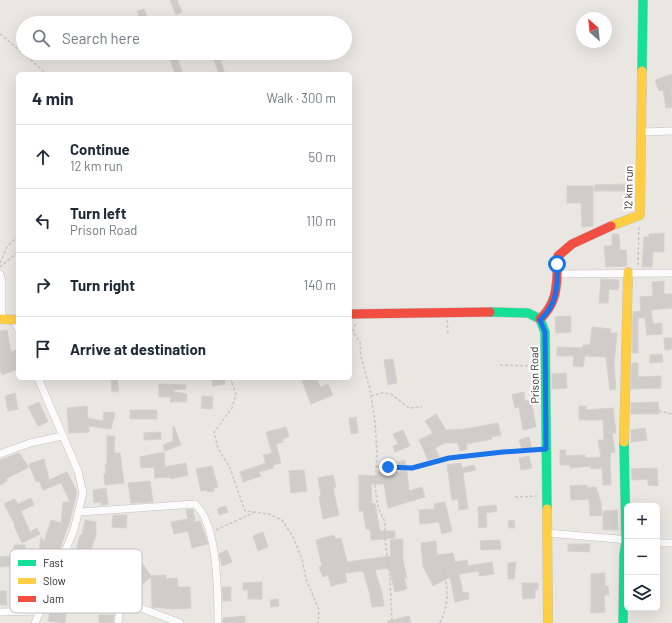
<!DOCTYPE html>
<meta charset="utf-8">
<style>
:root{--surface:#fff;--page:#f2f2f3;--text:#1f2937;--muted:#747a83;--line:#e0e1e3}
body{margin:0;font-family:Barlow,sans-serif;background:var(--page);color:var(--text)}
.controls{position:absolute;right:12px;bottom:12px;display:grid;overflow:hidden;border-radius:6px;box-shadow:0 4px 16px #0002}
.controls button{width:36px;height:36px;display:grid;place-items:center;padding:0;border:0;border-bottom:1px solid var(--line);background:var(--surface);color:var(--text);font:20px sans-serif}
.compass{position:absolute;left:576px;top:12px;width:36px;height:36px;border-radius:50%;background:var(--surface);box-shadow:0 4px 16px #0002;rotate:333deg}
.stop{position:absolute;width:12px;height:12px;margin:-9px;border:3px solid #1a73e8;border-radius:50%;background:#fff}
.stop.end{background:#1a73e8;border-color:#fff;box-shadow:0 1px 4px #0008}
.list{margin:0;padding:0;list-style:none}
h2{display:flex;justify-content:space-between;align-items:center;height:52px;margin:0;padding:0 16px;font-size:17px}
h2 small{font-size:13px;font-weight:400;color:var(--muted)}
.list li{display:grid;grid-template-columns:26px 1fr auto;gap:12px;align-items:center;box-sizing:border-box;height:64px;padding:0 16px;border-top:1px solid var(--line)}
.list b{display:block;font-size:15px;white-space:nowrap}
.list p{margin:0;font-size:13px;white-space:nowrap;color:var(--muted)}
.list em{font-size:13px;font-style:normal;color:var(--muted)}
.icon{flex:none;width:22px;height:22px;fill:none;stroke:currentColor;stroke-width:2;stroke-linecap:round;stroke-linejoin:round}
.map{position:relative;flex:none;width:672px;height:623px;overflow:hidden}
.search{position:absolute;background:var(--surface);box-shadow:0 4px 16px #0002;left:16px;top:16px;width:336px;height:44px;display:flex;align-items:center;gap:10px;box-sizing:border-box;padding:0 14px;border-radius:22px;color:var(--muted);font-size:15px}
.panel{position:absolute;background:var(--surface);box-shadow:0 4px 16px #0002;left:16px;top:72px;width:336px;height:308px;border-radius:6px}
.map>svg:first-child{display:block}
.building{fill:#cfccc9;stroke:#d5d2ce}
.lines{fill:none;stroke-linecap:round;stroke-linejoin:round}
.street-casing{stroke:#c3c2c3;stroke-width:8}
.fast-casing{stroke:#c3c2c3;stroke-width:10}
.slow-casing{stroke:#c3c2c3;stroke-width:10}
.jam-casing{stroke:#c3c2c3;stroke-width:10}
.path{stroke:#c8c8c7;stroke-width:1.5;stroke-dasharray:3 2;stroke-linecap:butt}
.street{stroke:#fcfbfb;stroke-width:7}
.fast{stroke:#16e098;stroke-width:9}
.slow{stroke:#ffcf43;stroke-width:9}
.jam{stroke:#f24e42;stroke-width:9}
.route{stroke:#1a73e8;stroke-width:5}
.labels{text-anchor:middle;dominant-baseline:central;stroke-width:4;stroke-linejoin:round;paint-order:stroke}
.street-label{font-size:11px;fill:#2c2c2c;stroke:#fff}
.key{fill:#fff;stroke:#c0c0c0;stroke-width:1}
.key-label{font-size:11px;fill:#2c2c2c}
</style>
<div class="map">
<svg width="672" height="623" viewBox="0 0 672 623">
<rect width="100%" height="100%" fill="#eae6e2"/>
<path class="building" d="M170,0H177L182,12L176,15Z
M144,9L149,23H141L137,11Z
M168,53H175L183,74H175Z
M219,55L225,74H219L213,57Z
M672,74V107L666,108L663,90L659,91L655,80Z
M628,184V191H594L595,185Z
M567,186H593V226L582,227L581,203H567Z
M664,233V252H653L652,267H642L644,237H649V234Z
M612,234H619L620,250H626L627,266L606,267L604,246H612Z
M601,279L619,280L618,290L609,289L608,303H599Z
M664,281V294H672V308L651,310L653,324L662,323V334L647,335L645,318H638V353H632L633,312L641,311L640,297L653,296L652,282Z
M571,316V332L556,333L555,317Z
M592,327L611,329L610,333H617L614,364L616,389L610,390L606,357L585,356L583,367L573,366L574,356H557V347L583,348V345H590Z
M7,330L11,352L16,350L18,355V369L2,375L0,370V331Z
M664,338H672V349L665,350Z
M662,354L663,362L650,363V355Z
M393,359L397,383L388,385L384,360Z
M632,363H638V377L661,376V388L631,389Z
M566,373L567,388L552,389V374Z
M111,378H117L119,391L112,392Z
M212,378H224L225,384L213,386Z
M301,378H317L320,387L328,384L333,395L311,404Z
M159,384L186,385V389L174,390V392L187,394V402H170L171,397H159Z
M524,392L525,401L531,400L536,427L523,430L519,407L515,408L512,395Z
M15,393L18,409L8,411L5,396Z
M202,396L213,397L212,409L201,408Z
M39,402L48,422L38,426L28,407Z
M658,402L659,414H631V403Z
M87,406L88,418L103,421L104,412L115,413L111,429L89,426V432L69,433L67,408Z
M579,406H586V410L613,408L616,433H612L615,452L610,453L611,485H603L602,468L591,469V466L570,468V465H560V450H566V456L585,455V458L601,457L598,440H604L603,420H579Z
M130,410H157V419H130Z
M436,414L446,430L465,429L498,423L501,435L491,437L492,439L466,444L467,449L460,451L458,443H445L435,448L439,457L428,460L419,440L433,433L425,421Z
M356,417L358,433L351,434L349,418Z
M174,426L181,445L165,451L163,445L173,441V427Z
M286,427L289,436L282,440L283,442L276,444L281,463L273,465V468L259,472L261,476L243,482L240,472L266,463L263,455L272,453L266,432Z
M645,428L647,440L631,442V430Z
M403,430L410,446L395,452L393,446L398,444L393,434Z
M161,432V439L144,440V433Z
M107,436H115L114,453H120L124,483L105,485L104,474H106L105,464H107Z
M529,437L532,450L523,453L519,440Z
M164,452L165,467L186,463L188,475L171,479L170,477L155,478L154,467L141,468L140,457Z
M19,453L29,467L6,479L7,481L0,485V460Z
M529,456L532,468L521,470L519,458Z
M44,459L49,480L67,472L77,492L68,528H67L58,555L39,552L41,537L44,542L51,520L61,523L63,502H70L61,483L43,490L39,481L36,482L29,464Z
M405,460L407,472H405H407L409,491L422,487L425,497L388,508L384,484H371L372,504L375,503L380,531H395V538L371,540L370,529H366L363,511H359V475L377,476V472H401L398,462Z
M461,463L462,468L474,465L476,470L463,473L468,509L459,510L458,499L452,500L447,465Z
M212,466L218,487L214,488V491L207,492V490L201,491L196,469Z
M657,468L658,486L648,485V479L632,480L631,469Z
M304,470L307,491L291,493L289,471Z
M333,475L336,487L333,488L339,515L323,519L319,497L321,496L318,478Z
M150,481L153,502L131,503L128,483Z
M587,485V488L596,487L601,503L602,515L590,516L589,499L571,500L570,486Z
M106,488L108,504L101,505V502L94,503L93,490Z
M31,498L34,505L21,511L30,532L37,528L40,534L22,543L14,526L15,525L4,504L14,499L18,504Z
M445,502L452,531L442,534L439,522L420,524L419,510L435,509L434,504Z
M496,505L497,511L486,513L487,527L479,528L478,507Z
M226,506L228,512L219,515L217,509Z
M193,509L195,522L200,521L208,544L192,548L188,531L174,534L171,522L188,519L186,510Z
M617,510L618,530H603V511Z
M113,515H127L126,528L112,527Z
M85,520L96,522V535L90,553L93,554L90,565L109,572L104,587L64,575L71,558L74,559L80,535H82Z
M514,520L515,528H509L508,521Z
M263,532L268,547L258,551L253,536Z
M334,535L335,539L341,538L347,562L391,556L390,540L403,539V560L407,578H404L407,589L395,592L389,568L375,570L382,593L384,606L372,607L369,591L363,571L345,573L347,582L331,586L328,575L323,577L319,567L322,566L316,540Z
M500,540L501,549L481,550L480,541Z
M436,541L437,555L453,553L455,562L467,560L468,566L492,562L494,574L479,576V571L459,574L463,593L468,592L469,599L455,602L450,577L433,586L423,566L421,543Z
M568,544H590L589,552L568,551Z
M14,545H25L26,561H14Z
M227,550L232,562L222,566L219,554Z
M10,556L11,566L0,567V557Z
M516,562L514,579H508V563Z
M142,563L151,576L166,575V579L177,578L178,587H190L191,608L173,609L152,607L151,577L141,585L131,570Z
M605,573V586H608L609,595H604L605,612L591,613V574Z
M262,582V599H248V590H243V583Z
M522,583H538V590H535V598L523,599Z
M222,587H231V601H223Z
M59,589L69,590L65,623L48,621L50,611H53V597H56Z
M0,591H6L7,605H0Z
M278,599L279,606L271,607L270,600Z
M99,615H114L113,623H99Z
M245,616V623H223V618Z
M409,616L411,623H388V621Z"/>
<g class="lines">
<defs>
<path id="street" d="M641,132L672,131
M0,274L2,282V319
M558,274L672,273
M14,320L18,329
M0,454L30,443L62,436
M80,512L195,504C218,524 218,594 218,623
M547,533L618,539L626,541
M657,543H672
M53,578L89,588L180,623
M0,612L39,611
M35,623L74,530L83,493L78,471L38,378
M118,623L121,602"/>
<path id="fast" d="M642,71L643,0
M490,312L528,313L540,319L545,332L547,509
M623,623L624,556L626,541L624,442"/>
<path id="slow" d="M611,226L640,215L642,71
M0,319L18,320
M624,442L628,272
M547,509L548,623"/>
<path id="jam" d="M350,314L490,312
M540,319C560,300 556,281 558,256L572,244L611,226"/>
</defs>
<use href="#street" class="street-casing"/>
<use href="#fast" class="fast-casing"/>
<use href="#slow" class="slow-casing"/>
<use href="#jam" class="jam-casing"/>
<path class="path" d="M0,34L23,53
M23,53L47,74
M154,74L155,73
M0,263L7,247L18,236
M638,265L639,225
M0,267L18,252
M447,320L448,333
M355,324L353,332L360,342L361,357L370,389L375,422L377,453L375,487L378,507L385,522V539L390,579L392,623
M500,365L536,366
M230,378L236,394L232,408L214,432L218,448L230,468L245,511L269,514L282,520L293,537L302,559L306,579L319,610L318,623
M371,396L381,393L391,394L409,408L422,407
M634,410H655L672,414
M376,467L412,468L449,458L538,449
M515,497L537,496
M216,530L255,512
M440,623C447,608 449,595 445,578C444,573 442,568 441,563"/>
<use href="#street" class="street"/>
<use href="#fast" class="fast"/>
<use href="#slow" class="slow"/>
<use href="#jam" class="jam"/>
</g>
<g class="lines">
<path class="route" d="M388,467L412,468L449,458L503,452L546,449L545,332L540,320C557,305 558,286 557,264"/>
</g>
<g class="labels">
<g class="street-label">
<text transform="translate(628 188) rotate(-89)">12 km run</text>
<text transform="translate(534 375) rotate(-91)">Prison Road</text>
</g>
</g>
<rect x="10" y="549" width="132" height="64" rx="6" class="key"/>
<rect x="18" y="560" width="18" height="6" fill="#16e098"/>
<rect x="18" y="578" width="18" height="6" fill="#ffcf43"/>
<rect x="18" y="596" width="18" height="6" fill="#f24e42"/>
<g class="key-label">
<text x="43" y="567">Fast</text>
<text x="43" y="585">Slow</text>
<text x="43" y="603">Jam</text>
</g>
</svg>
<div class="controls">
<button>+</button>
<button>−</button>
<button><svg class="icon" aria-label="layers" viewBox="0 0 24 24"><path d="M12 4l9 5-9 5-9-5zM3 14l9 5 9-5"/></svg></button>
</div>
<svg class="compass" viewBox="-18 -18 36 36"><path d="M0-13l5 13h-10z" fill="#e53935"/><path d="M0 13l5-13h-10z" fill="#747a83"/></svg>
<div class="stop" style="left:557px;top:264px"></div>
<div class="stop end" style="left:388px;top:467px"></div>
<div class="search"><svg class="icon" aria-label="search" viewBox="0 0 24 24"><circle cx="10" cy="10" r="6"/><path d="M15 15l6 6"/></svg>Search here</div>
<section class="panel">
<h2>4 min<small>Walk · 300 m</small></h2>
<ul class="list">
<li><svg class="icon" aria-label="ahead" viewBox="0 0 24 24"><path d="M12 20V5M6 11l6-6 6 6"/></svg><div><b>Continue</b><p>12 km run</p></div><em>50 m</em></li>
<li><svg class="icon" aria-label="left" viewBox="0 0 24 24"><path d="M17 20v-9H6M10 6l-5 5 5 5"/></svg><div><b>Turn left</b><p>Prison Road</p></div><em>110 m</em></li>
<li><svg class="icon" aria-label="right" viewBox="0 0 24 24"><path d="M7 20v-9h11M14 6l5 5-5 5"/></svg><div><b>Turn right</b></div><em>140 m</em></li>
<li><svg class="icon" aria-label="arrive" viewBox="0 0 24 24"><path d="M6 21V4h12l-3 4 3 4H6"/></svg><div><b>Arrive at destination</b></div></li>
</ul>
</section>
</div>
